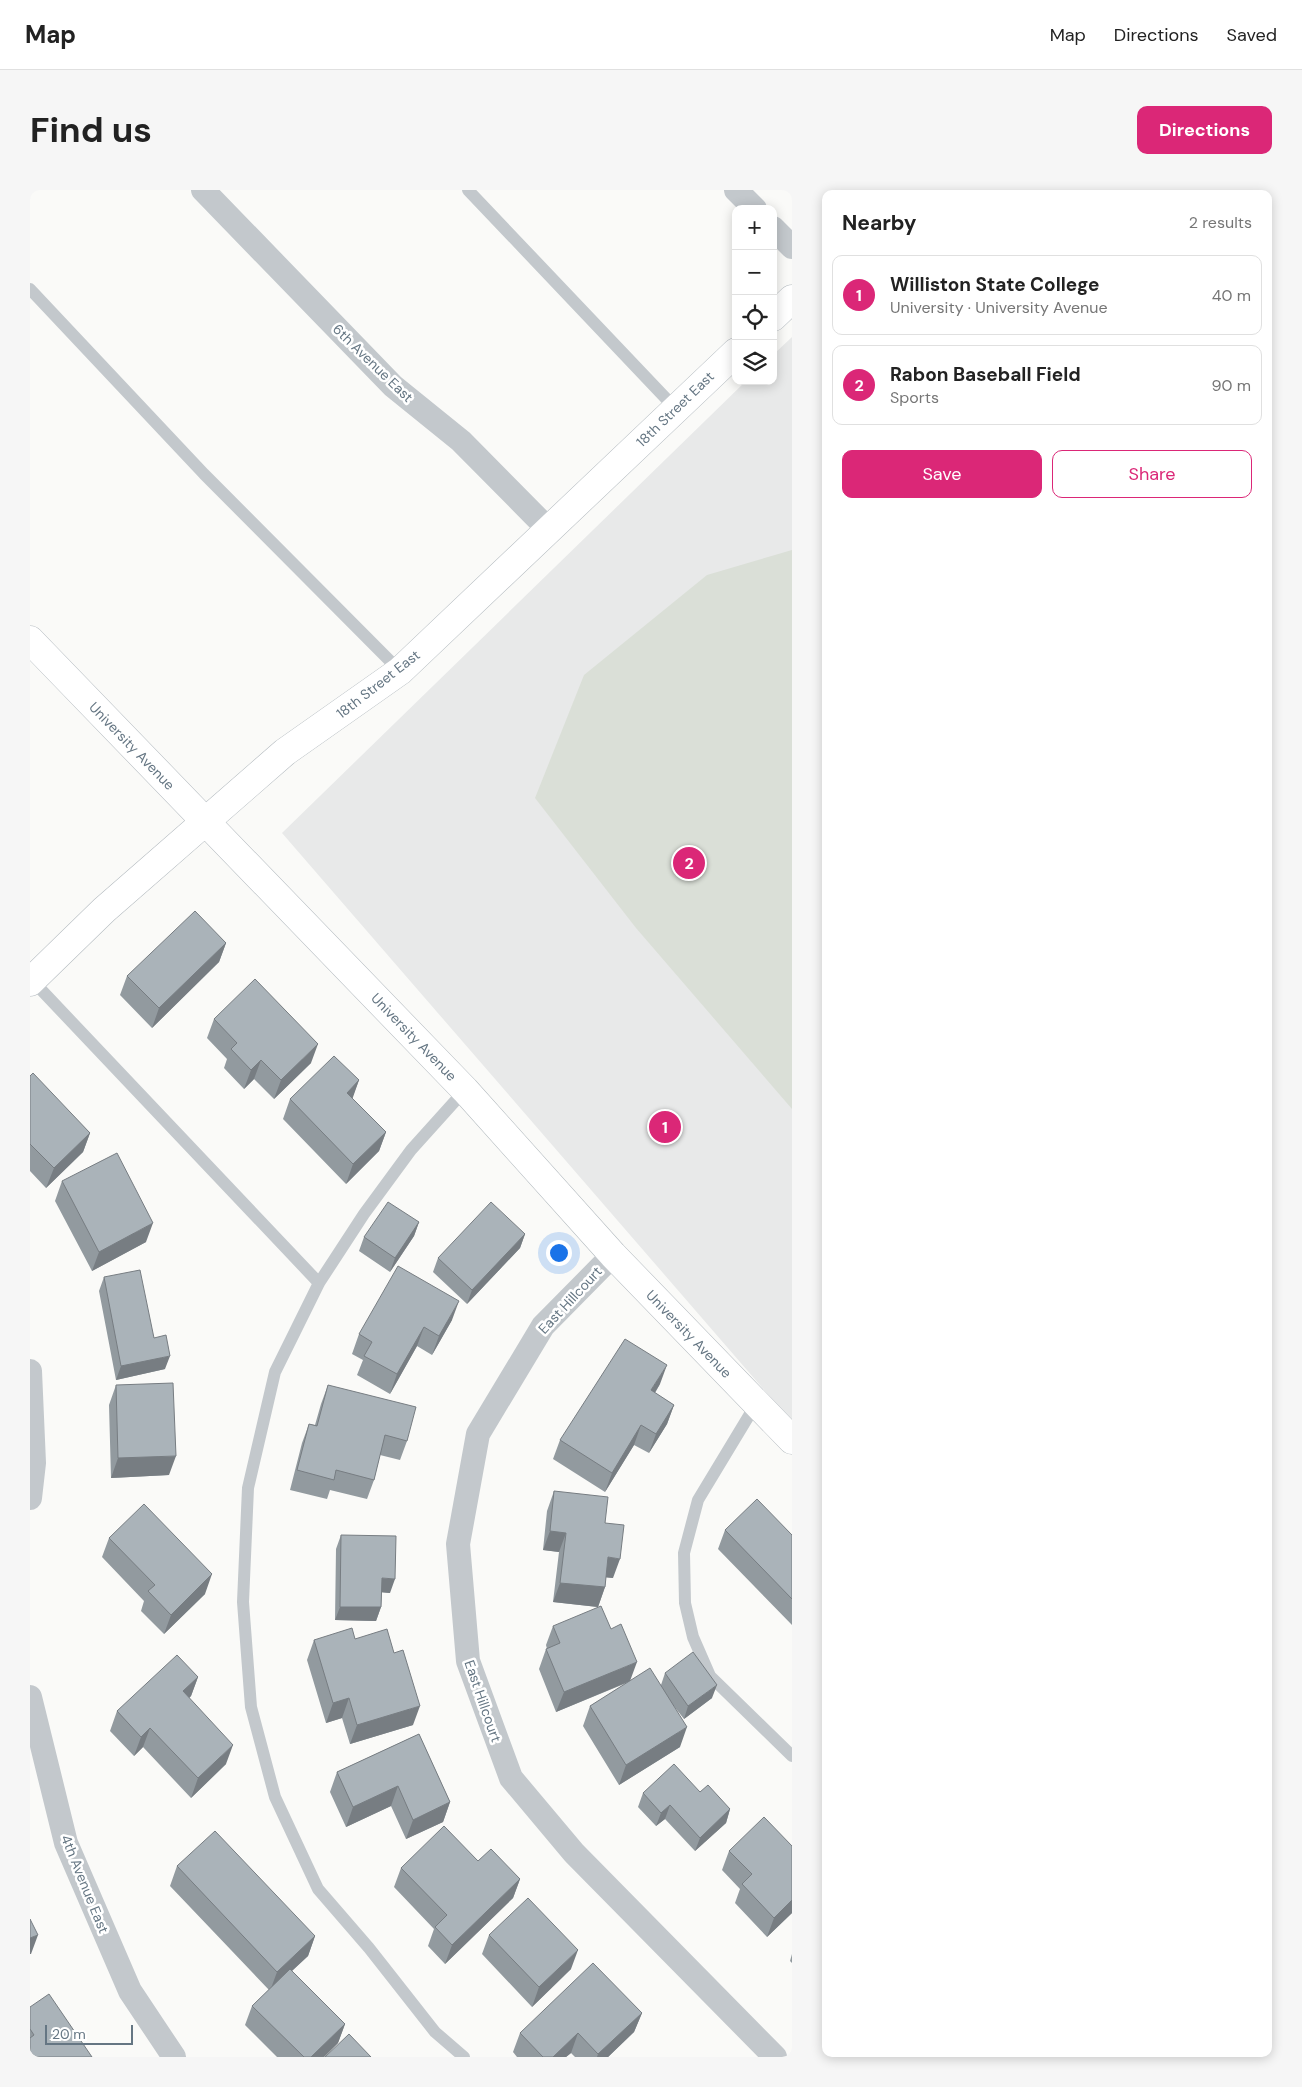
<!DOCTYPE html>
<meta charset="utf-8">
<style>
:root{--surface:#fff;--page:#f6f6f6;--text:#222;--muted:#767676;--line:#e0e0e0;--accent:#db2777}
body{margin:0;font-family:"DM Sans",sans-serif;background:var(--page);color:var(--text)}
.controls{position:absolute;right:15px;top:15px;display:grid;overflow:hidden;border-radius:10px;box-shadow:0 2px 12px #0003}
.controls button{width:45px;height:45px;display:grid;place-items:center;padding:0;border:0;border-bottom:1px solid var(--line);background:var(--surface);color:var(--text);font:25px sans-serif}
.scale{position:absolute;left:15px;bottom:12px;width:88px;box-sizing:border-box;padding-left:5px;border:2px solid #657683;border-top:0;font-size:14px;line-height:18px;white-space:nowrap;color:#657683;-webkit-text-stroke:4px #fff;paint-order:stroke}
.you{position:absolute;left:528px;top:1062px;width:18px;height:18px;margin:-12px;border:4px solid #fff;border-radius:50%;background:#1a73e8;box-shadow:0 0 0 8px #1a73e833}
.badge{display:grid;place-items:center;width:32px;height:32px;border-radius:50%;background:var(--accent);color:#fff;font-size:16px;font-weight:700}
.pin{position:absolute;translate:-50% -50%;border:2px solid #fff;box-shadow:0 1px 5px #0006}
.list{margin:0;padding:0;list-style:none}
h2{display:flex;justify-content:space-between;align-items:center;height:65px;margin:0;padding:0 20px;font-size:21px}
h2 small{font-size:16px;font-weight:400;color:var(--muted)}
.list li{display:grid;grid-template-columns:32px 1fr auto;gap:15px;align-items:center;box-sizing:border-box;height:80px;margin:0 10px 10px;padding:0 10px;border:1px solid var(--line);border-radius:10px}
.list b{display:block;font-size:19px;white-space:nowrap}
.list p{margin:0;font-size:16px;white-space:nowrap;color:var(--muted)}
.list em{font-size:16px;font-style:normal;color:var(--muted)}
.actions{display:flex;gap:10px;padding:15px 20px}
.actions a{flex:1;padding:11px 0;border:1px solid var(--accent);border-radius:10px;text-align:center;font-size:18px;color:var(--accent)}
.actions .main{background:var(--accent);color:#fff}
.icon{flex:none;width:28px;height:28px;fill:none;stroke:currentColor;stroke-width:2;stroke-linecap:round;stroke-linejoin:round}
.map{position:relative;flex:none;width:762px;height:1867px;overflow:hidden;border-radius:10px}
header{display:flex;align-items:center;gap:30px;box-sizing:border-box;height:70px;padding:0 25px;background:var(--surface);border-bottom:1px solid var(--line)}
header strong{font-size:24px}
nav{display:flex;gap:28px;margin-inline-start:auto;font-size:18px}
.intro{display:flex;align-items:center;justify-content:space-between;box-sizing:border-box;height:120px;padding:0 30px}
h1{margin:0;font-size:35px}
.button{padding:12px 22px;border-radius:10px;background:var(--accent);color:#fff;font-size:18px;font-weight:700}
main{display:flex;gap:30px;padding:0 30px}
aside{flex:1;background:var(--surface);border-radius:10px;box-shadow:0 2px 12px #0003}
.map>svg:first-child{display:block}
.built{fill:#e8e9e9}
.green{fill:#dadfd7}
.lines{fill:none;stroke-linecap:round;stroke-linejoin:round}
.secondary-casing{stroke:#b3babf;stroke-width:29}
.lane{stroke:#c3c8cc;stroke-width:12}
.street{stroke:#c3c8cc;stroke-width:24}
.secondary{stroke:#fff;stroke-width:28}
.wall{fill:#929a9f}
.shaded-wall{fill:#777d82}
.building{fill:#aab3b9;stroke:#777d82}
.labels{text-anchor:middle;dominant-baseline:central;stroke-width:5;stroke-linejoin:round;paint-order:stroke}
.street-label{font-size:14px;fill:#657683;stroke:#fff}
</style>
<header>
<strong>Map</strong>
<nav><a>Map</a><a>Directions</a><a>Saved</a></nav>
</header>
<div class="intro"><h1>Find us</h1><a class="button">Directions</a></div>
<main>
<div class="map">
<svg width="762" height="1867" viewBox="0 0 762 1867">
<rect width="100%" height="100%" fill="#fafaf8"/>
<path class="built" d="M762,147V1232L252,643L716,191H743V165Z"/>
<path class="green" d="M762,360V919L606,738L505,608L554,485L677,385Z"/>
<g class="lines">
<defs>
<path id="secondary" d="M743,127L762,109
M0,450L435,900L583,1065L762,1250
M0,792L74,720L255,562L370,481L706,162"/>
</defs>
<use href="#secondary" class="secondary-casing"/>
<path class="lane" d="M438,0L645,218
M0,99L174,284L370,481
M0,788L289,1093
M726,1214L668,1310L654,1363L655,1413L663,1447L680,1486L762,1566
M434,1867L405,1842L339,1758L288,1699L245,1607L221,1517L213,1412L218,1298L245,1182L289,1093L334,1024L381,960L435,900"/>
<path class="street" d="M173,0L363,196L431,251L519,340
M706,0L725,19
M743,38L762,57
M583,1065L513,1136L448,1244L428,1354L438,1471L481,1588L544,1663L745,1867
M0,1181L4,1273L0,1308
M0,1507L36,1653L100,1801L144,1867"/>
<use href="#secondary" class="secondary"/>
</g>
<path class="wall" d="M196,753L189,772L122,838L90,805L97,786Z
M184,829L281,873L244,909L224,889L214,899L194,878L197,869L177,848Z
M0,886L60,943L53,962L16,998L0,981Z
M329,890L322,908L356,942L349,961L316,994L253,929L260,909Z
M32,991L116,1052L62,1081L25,1011Z
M389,1032L384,1046L360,1082L329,1061L334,1047Z
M495,1044L490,1058L437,1114L403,1082L408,1068Z
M74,1087L124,1148L135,1179L86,1190L69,1101Z
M422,1130L402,1165L387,1156L360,1204L327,1185L333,1170L322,1164L329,1144Z
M630,1194L625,1203L644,1215L637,1234L619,1263L604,1255L575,1302L523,1269L530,1250Z
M86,1195L139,1285L81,1288L79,1215Z
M298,1195L377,1251L370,1270L350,1265L344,1290L337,1309L300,1300L297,1309L260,1300L272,1253L279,1234L285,1235L291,1214Z
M524,1301L583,1388L576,1387L575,1397L568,1417L523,1412L529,1362L513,1360L517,1321Z
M695,1340L762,1345V1435L688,1359Z
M311,1345L360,1403L352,1402L351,1417L346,1431L305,1430L306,1359Z
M79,1348L175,1404L134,1444L111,1421L114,1411L72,1367Z
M523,1436L600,1491L631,1495L635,1483L682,1508L654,1529L643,1515L650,1557L589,1595L553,1536L560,1516L599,1492L526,1522L509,1479L516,1459H517L516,1455Z
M325,1449L364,1463L383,1535L320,1554L312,1528L296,1533L277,1470L284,1450Z
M168,1487L161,1506L159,1508L196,1574L161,1608L113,1557L104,1566L80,1541L87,1521Z
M389,1544L420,1612L413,1632L376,1649L361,1616L316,1637L300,1602L307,1582Z
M670,1602L700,1619L696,1633L665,1661L635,1629L626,1636L608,1617L613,1603Z
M762,1656V1723L737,1747L705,1713L710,1699L692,1680L699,1661Z
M448,1671L490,1689L483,1708L415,1774L398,1756L404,1739L364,1697L371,1678Z
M147,1676L285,1746L278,1766L262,1781L315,1834L308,1853L294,1867H247L215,1835L222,1816L239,1800L140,1696Z
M459,1745L541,1779L502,1817L452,1764Z
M762,1764V1773L760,1771Z
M0,1817L62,1867H0Z
M612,1823L604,1842L578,1867H545L541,1863L536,1867H487L483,1862L490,1843Z"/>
<path class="shaded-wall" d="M196,753L189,772L122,838L129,818Z
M288,854L281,873L244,909L251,890Z
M231,870L224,889L214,899L221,880Z
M329,890L322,910L317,903Z
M356,942L349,961L316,994L323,974Z
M60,943L53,962L16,998L24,978Z
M389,1032L384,1046L360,1082L365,1068Z
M123,1033L116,1052L62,1081L69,1062Z
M495,1044L490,1058L437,1114L442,1100Z
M429,1111L422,1130L402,1165L409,1146Z
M394,1137L387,1156L360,1204L367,1184Z
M140,1166L135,1179L86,1190L91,1176Z
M637,1175L630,1194L614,1220L621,1200Z
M644,1215L637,1234L619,1263L626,1244Z
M611,1235L604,1255L575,1302L582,1283Z
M146,1266L139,1285L81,1288L88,1268Z
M520,1341L536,1343L529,1362L513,1360Z
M578,1367L590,1369L583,1388L571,1387Z
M182,1384L175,1404L134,1444L141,1425Z
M352,1388L365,1389L360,1403L347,1402Z
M530,1393L575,1397L568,1417L523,1412Z
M310,1417H351L346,1431L305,1430Z
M607,1472L600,1491L526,1522L534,1502Z
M168,1487L161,1506L146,1521L153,1501Z
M687,1495L682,1508L654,1529L658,1516Z
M319,1508L312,1528L296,1533L303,1513Z
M390,1516L383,1535L320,1554L327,1535Z
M657,1537L650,1557L589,1595L596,1575Z
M120,1538L113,1557L104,1566L111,1547Z
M203,1555L196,1574L161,1608L168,1588Z
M368,1596L361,1616L316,1637L323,1617Z
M420,1612L413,1632L376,1649L383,1630Z
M640,1615L635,1629L626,1636L631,1623Z
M700,1619L696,1633L665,1661L670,1648Z
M490,1689L483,1708L415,1774L422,1755Z
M762,1710V1723L737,1747L744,1728Z
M8,1745L1,1764H0V1748Z
M285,1746L278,1766L240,1801L247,1782Z
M548,1760L541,1779L502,1817L509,1797Z
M612,1823L604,1842L578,1867H567L568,1864Z
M315,1834L308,1853L294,1867H281Z
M548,1843L541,1863L536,1867H523Z"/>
<path class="building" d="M165,721L196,753L129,818L97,786Z
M225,789L288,854L251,890L231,870L221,880L201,859L207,853L184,829Z
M304,866L329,890L317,903L356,942L323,974L260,909Z
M3,883L60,943L24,978L0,954V886Z
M87,963L123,1033L69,1062L32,991Z
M358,1012L389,1032L365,1068L334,1047Z
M461,1012L495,1044L442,1100L408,1068Z
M368,1076L429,1111L409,1146L394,1137L367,1184L334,1166L342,1152L329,1144Z
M110,1080L124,1148L136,1145L140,1166L91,1176L74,1087Z
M595,1149L637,1175L621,1200L644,1215L626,1244L611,1235L582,1283L530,1250Z
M143,1193L146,1266L88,1268L86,1195Z
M298,1195L386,1217L377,1251L355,1245L344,1290L306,1280L304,1290L267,1280L279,1234L287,1236Z
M524,1301L578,1307L575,1333L594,1335L590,1369L578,1367L575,1397L530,1393L536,1343L520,1341Z
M727,1309L762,1345V1409L695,1340Z
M114,1314L182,1384L141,1425L118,1401L125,1395L79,1348Z
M311,1345L366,1346L365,1389L352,1388L351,1417H310Z
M571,1416L581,1439L591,1434L607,1472L534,1502L516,1459L530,1453L523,1436Z
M322,1438L325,1449L357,1439L364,1463L373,1460L390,1516L327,1535L319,1508L303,1513L284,1450Z
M663,1462L687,1495L658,1516L635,1483Z
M147,1465L168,1487L153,1501L203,1555L168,1588L120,1538L111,1547L87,1521Z
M620,1478L657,1537L596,1575L560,1516Z
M389,1544L420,1612L383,1630L368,1596L323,1617L307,1582Z
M644,1574L670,1602L678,1595L700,1619L670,1648L640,1615L631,1623L613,1603Z
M734,1627L762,1656V1710L744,1728L712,1694L722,1684L699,1661Z
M414,1636L448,1671L461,1659L490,1689L422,1755L405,1737L417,1725L371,1678Z
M185,1641L285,1746L247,1782L147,1676Z
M498,1708L548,1760L509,1797L459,1745Z
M0,1729L8,1745L0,1748Z
M563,1773L612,1823L568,1864L548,1843L523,1867H513L490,1843Z
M260,1779L315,1834L281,1867H274L222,1816Z
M19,1804L62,1867H4L0,1862V1848L4,1845L0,1839V1817Z
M319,1844L341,1867H295Z"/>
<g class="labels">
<g class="street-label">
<text transform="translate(343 173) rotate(44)">6th Avenue East</text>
<text transform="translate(645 219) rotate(-44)">18th Street East</text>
<text transform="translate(348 494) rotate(-38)">18th Street East</text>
<text transform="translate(102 556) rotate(46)">University Avenue</text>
<text transform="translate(384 847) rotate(46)">University Avenue</text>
<text transform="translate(540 1110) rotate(-47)">East Hillcourt</text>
<text transform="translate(659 1144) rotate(46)">University Avenue</text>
<text transform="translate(453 1511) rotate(71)">East Hillcourt</text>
<text transform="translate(55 1694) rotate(68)">4th Avenue East</text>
</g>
</g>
</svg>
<div class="controls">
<button>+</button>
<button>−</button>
<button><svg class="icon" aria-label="locate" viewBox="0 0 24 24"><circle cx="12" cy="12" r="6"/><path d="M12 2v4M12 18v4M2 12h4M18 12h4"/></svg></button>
<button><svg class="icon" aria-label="layers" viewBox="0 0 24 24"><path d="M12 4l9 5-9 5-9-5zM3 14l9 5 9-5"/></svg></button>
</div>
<div class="scale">20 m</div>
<div class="you"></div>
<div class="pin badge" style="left:635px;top:937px">1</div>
<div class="pin badge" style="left:659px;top:673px">2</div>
</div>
<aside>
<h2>Nearby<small>2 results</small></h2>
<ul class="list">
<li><span class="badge">1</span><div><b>Williston State College</b><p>University · University Avenue</p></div><em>40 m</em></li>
<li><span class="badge">2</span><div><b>Rabon Baseball Field</b><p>Sports</p></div><em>90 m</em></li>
</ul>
<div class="actions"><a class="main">Save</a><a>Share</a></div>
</aside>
</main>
